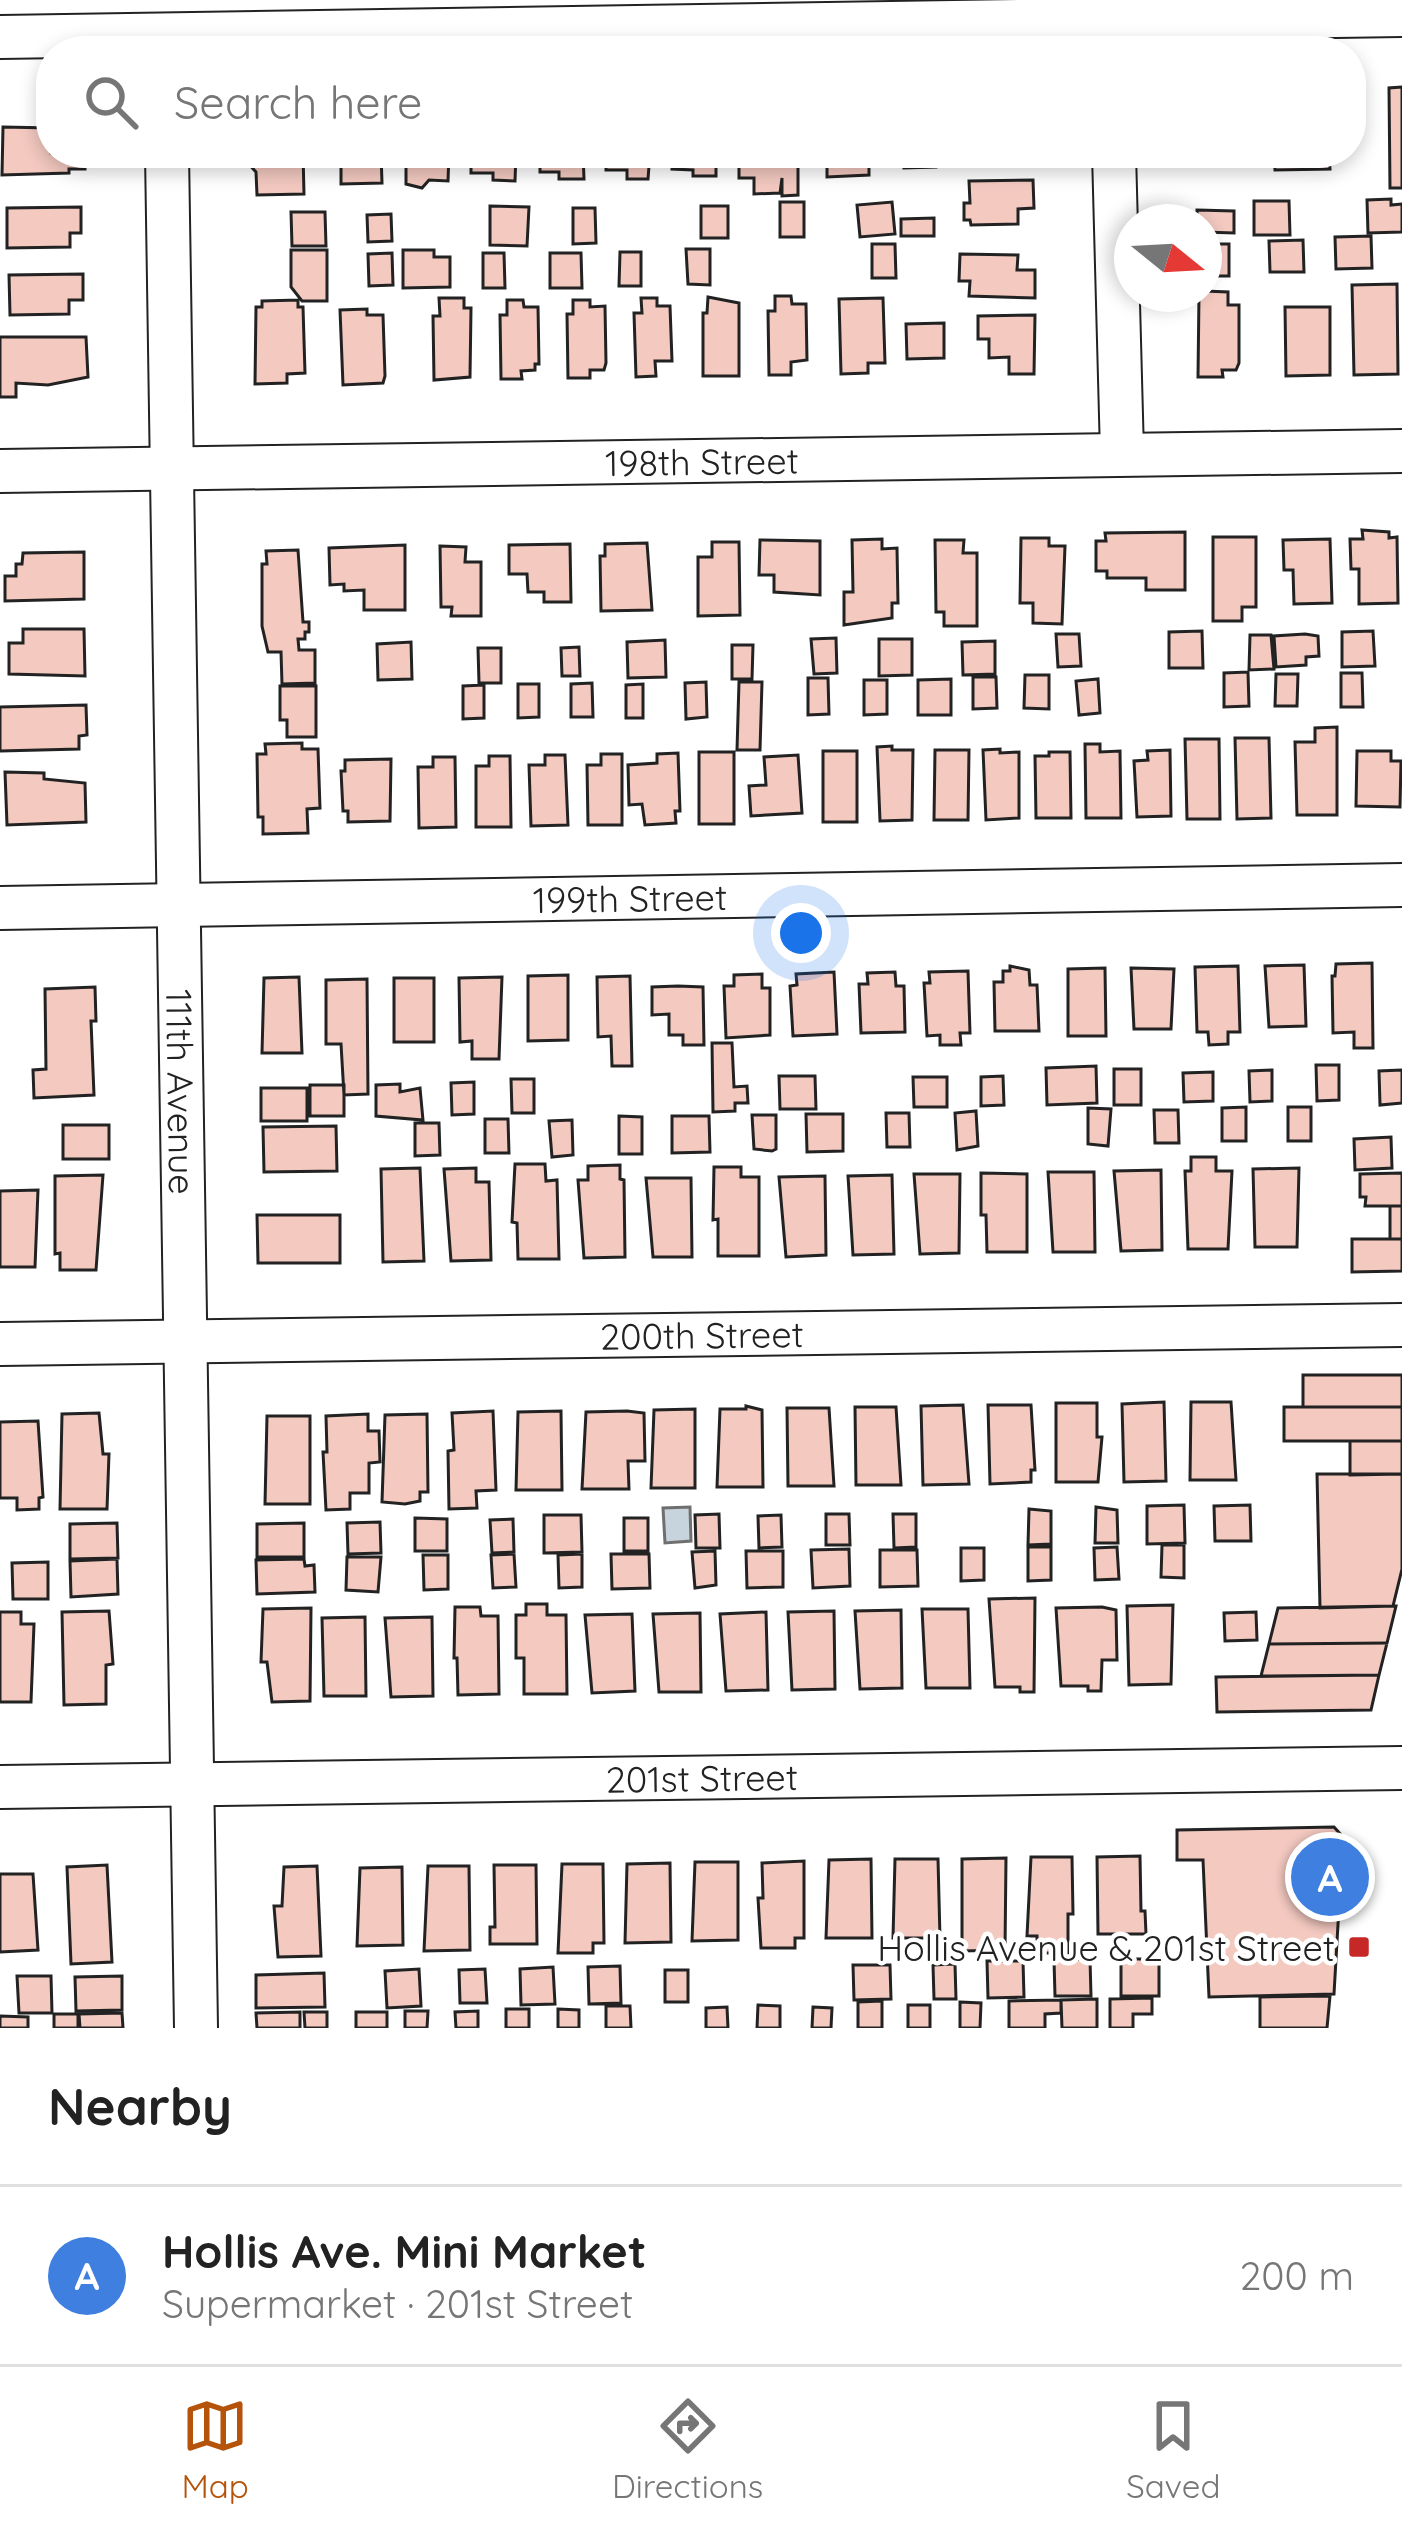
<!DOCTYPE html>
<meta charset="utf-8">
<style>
:root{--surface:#fff;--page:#f2f2f2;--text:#222;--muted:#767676;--line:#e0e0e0;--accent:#b45309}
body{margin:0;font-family:Quicksand,sans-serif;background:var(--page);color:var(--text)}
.compass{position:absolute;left:1114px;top:204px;width:108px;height:108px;border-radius:50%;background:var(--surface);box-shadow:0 6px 18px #0003;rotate:108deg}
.you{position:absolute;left:801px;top:933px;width:42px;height:42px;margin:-30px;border:9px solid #fff;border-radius:50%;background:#1a73e8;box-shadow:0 0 0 18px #1a73e833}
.badge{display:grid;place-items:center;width:78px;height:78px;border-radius:50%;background:var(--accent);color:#fff;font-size:39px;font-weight:700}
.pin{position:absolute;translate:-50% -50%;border:6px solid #fff;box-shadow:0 3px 12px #0006}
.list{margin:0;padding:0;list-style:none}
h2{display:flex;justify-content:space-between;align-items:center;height:156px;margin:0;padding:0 48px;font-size:51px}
h2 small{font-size:39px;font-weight:400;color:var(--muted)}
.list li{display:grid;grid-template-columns:78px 1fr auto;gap:36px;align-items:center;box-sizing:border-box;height:180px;padding:0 48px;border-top:3px solid var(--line)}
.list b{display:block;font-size:45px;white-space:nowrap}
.list p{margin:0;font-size:39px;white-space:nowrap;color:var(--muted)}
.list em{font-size:39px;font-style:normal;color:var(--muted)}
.icon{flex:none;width:66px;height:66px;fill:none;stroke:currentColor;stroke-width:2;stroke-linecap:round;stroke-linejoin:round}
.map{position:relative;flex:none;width:1402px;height:2028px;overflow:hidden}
.search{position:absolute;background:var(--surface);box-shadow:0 6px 18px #0003;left:36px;right:36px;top:36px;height:132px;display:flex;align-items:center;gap:30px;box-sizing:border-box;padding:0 42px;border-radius:48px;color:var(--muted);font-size:45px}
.sheet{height:336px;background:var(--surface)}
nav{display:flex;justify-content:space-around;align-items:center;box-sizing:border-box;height:168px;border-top:3px solid var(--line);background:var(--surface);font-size:33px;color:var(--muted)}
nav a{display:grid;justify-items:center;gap:6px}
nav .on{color:var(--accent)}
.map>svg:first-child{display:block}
.water{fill:#c7d3dd;stroke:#6f6f6f;stroke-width:3}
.building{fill:#f3c9c0;stroke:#222;stroke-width:3}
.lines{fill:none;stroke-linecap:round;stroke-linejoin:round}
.minor-casing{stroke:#222;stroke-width:46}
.minor{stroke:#fff;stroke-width:42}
.poi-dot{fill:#c62828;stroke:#fff;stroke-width:4.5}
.labels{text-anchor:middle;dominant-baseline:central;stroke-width:9;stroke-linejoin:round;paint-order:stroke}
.street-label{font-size:36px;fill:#222;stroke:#fff}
.poi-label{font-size:36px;fill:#222;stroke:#fff;text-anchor:end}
</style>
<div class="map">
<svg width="1402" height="2028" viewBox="0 0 1402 2028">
<rect width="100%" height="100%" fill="#fff"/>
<path class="water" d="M690,1507L691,1541L665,1543L663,1508Z"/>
<path class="building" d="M1402,87V188H1390L1389,88Z
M3,127L51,128V153H85V169H69V173L2,175Z
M253,153H303L304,194L257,195L256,172L247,162Z
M341,153H381L382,183L341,184Z
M406,153H449L448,181L429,180L422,188L406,184Z
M471,153H516L515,181L493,180V173H471Z
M540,153H583L584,179H559V172H540Z
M606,153H650L648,179H627V170H606Z
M673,153H716V176H693V170L672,169Z
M739,153H785V162H798V195L782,196V178L780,193L754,194V178H739Z
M827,153H869V175L827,177Z
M904,153H936V167L904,168Z
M965,153H1032V162L965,163Z
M1195,153H1241V163H1195Z
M1274,153H1325L1329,155L1330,169L1275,170Z
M1033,180L1034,208L1018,209V224L971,225L970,220H964V203H970L969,181Z
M1391,199V205L1402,204V232L1368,233L1367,200Z
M1254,201H1289L1290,235H1254Z
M780,202H804V237H780Z
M892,202L895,234L860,237L857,205Z
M490,206L529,207L527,246L490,245Z
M701,206H728V238H701Z
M81,207V233H70V247L7,248V208Z
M573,208H595L596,243L573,244Z
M1197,210L1234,211V233L1204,232V222H1197Z
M291,212H325L326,246H292Z
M391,214L392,241L368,242L367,215Z
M934,218V236H901V219Z
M1371,236L1372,268L1336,269L1335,237Z
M1303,240L1304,272H1270L1269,241Z
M872,244H895L896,278H872Z
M1204,244H1229V276H1204Z
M686,249H710V285L688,284Z
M291,250H327V301H302L291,287Z
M403,250H434V257H450V287L403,288Z
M620,252H641V286H619Z
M392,253L393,285L369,286L368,254Z
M483,253H504L505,288H483Z
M550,253H581L582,288H550Z
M960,254L1018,255L1017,270H1035V298L969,296L970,281H959Z
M83,274V300H69V314L10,315L9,275Z
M1397,284L1398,374L1354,375L1352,285Z
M1204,291L1228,292V305H1239V363L1236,370H1222L1223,377H1198L1199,294Z
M775,296H791L792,304H806L807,360L791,362V375H769L768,311H775Z
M708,297L739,303V376H703V313H707Z
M439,298H464V308H471L470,377L434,380L433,316H440Z
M641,298H657V306H670L672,361H655L656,376L636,377L634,313H642Z
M883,298L885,363H868V373L841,374L839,299Z
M298,300V307H303L305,373L287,374V383L255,384L256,307H262V301Z
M507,300H523L524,307H538L539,364H535V370L521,371L522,379H501L500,315H507Z
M573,300H590V307L605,306L606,363L604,370H590V378H568L567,314H573Z
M1285,307H1330V375L1286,376Z
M367,309V315H383L385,376L383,383L343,385L340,310Z
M1035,315L1034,374H1009V357L989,358V339H978V316Z
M944,323V358L907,359L906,324Z
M0,337H86L88,377L48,385L16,383V397H0Z
M1362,530L1389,532V538L1397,537L1398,603L1359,604V569H1351L1350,539H1363Z
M1185,532V590H1146V578H1107V571H1096V541H1106L1105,533Z
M1213,537H1256V607H1242V621H1213Z
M1021,538H1049V546H1065L1062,624L1033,623V603H1020Z
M882,539V549L897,548L898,603H892V618L844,625V592H853L852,540Z
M1330,539L1332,603L1294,604L1293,570H1284L1283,540Z
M760,540L820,541V595L774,592V575H759Z
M935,540H964L963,553H977V626H944V612H936Z
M712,542H739L740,615L698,616V557H712Z
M647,543L652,610L601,611L600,556H605V544Z
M570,544L571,602H544V592H528L527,574H509V545Z
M405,545V610H364V590L344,591V584L330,585L329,548Z
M440,546L466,547L465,562H481V616H451L452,607H441Z
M298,550L303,622H309V632H305V639H298L299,650H315V683L282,684L281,652H268L262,626V564H267L266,551Z
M84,552V599L5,601V576H16V564H22L23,553Z
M23,629H84L85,676L9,674V643H23Z
M1202,631L1203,668H1169V632Z
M1373,631L1375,666L1342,667V632Z
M1056,634H1079L1081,666L1058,667Z
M1305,634L1318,636L1319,656L1306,657V665L1276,667L1274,636Z
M1250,635H1271L1274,669L1249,670Z
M836,638L837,673L814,674L811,639Z
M879,639H912V675L879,676Z
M665,640L666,677L628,678L627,642Z
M995,641V674L963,675L962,642Z
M411,642L412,679L378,680L377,644Z
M732,645H753L752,679H732Z
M579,647L580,676H562L561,648Z
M478,648H501V683H479Z
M1248,672L1249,706L1224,707V673Z
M1341,673H1362L1363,707H1341Z
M1276,674H1298L1297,706H1275Z
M1025,675H1049V709L1024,708Z
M973,677H996L997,708L973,709Z
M808,678H828L829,714L808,715Z
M951,679V715H918V680Z
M1098,679L1100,713L1079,715L1076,681Z
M864,680H887V714L864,715Z
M706,682L707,717L686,719L685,683Z
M739,682H762L760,750H737Z
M592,683L593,717H571V684Z
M518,684H539V717L518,718Z
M643,684V718H626V685Z
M484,685V718L463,719V686Z
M280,686H316V737H287V720H280Z
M86,705L87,735L79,736V749L0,751V707Z
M1337,727V815H1297L1295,742H1315V728Z
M1235,738H1269L1271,818L1237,819Z
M1185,739H1219L1220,819H1187Z
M302,743V749H318L320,808L307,809L308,833L263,834V817H258L257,754H266L265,744Z
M1085,744H1100V752L1120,751L1121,818H1086Z
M892,746V750H913L912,820L880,821L877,747Z
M1000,749V753L1019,752V818L986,820L983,750Z
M935,750H969L968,820H934Z
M1170,750L1171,816L1137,817L1134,761L1148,760L1147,751Z
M823,751H857V822H823Z
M1357,751H1391V761H1401L1400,807L1356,806Z
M699,752H734V824H699Z
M1049,752H1070L1071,818H1036L1035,756H1049Z
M678,753L680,811H675L676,823L645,825L642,804L629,805L628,765L657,763V754Z
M601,754H622V825H588L587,765H601Z
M545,755H565L568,825L531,826L529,765H545Z
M798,755L802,813L751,816L749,786L766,785L764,757Z
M489,756H510L511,827H476V766H489Z
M433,757H455L456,827L419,828L418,767H433Z
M391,759L390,821L348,822V811H343L341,771H345V760Z
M5,772L44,773V779L85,783L86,822L7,825Z
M1372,963L1373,1048H1354V1032L1333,1033L1332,976H1335L1336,964Z
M1304,965L1306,1026L1269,1027L1265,966Z
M1010,966L1029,970L1030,985H1037L1039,1031H995L994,982H1003V971H1010Z
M1238,966L1240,1032H1228V1044L1209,1045L1208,1032H1197L1195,967Z
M1105,968L1106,1036H1068V969Z
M1131,968L1174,969L1171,1029H1134Z
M968,971L970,1033H960L961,1045H940V1035L927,1036L924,983H930L929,972Z
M834,972L837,1034L793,1036L790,986L797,985L796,974Z
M895,972L896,986H904L905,1032L861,1033L859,984H868L867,973Z
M762,974V988H770V1035L726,1038L724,986H734V975Z
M568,975V1040L528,1041V976Z
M630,976L632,1066H612L611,1036L598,1037L597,977Z
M299,977L302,1053H262L264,978Z
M502,977L499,1059H472V1041L460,1042L459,978Z
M394,978H434V1042H394Z
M367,979L368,1094L344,1095L341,1044H326V980Z
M678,986L703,987L704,1045H683V1035H669V1014L652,1015V987Z
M95,987L96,1021H91L94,1095L34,1098L33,1070L46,1069L45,989Z
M712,1043H732L734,1087L747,1086L748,1103H735V1111L713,1112Z
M1316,1065H1339V1100L1317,1101Z
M1096,1066L1097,1103L1047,1105L1046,1068Z
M1114,1069H1141V1105H1114Z
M1272,1070V1101L1250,1102L1249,1071Z
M1402,1070V1103L1380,1105L1379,1071Z
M1213,1072V1101L1184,1102L1183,1073Z
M779,1076H815L816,1109H780Z
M1003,1076L1004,1105L981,1106V1077Z
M913,1077H947V1107H914Z
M511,1079H534V1113H512Z
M474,1082V1114L452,1115L451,1083Z
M400,1084V1092L420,1088L423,1120L376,1116V1085Z
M310,1085H344V1116H310Z
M261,1088H307V1121H261Z
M1246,1107V1141H1222V1108Z
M1288,1107H1311V1141H1288Z
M1088,1108L1111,1109L1108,1146L1088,1144Z
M1154,1110H1178L1179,1143H1155Z
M976,1111L978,1146L957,1150L955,1113Z
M886,1113H909L910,1147H887Z
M806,1114H843V1151L807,1152Z
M752,1115H776V1149L772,1151L754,1149Z
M619,1116L642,1117V1154H619Z
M672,1116H709L710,1152L672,1153Z
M485,1119H508L509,1153H485Z
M572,1120L573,1155L552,1157L549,1121Z
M415,1123H439L440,1155L415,1156Z
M63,1125H109V1159H63Z
M336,1126L337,1171L264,1172L263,1127Z
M1391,1137L1392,1168L1355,1170L1354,1139Z
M1191,1157H1216V1171H1232L1228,1249H1188L1185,1171H1191Z
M515,1164H545L546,1181L557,1180L559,1259H518L517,1223L512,1222Z
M620,1165V1179L624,1180L625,1257L584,1258L578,1180H588V1166Z
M714,1167H741V1177H759V1256H718V1219L713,1220Z
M420,1168L424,1261L383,1262L381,1169Z
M476,1168V1182H489L491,1260L451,1261L444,1169Z
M1299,1168L1297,1247H1255L1253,1169Z
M1161,1170L1162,1250L1121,1251L1114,1171Z
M1048,1172H1094L1095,1252H1053Z
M981,1173L1027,1174V1252H987L986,1215H981Z
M1402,1173V1206H1365L1366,1197H1360V1174Z
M914,1174H960L959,1253L920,1254Z
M103,1175L96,1270H60V1253L55,1254V1176Z
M892,1175L894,1254L853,1255L848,1176Z
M825,1176L826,1255L786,1257L779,1177Z
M646,1178H691L692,1257H653Z
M38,1190L35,1267H0V1191Z
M1390,1206H1402V1239H1390Z
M257,1215H340V1263H258Z
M1352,1239H1402V1271L1352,1272Z
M1303,1375H1402V1407H1303Z
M1164,1402L1166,1481L1124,1482L1122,1404Z
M1191,1402H1231L1236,1480H1190Z
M1056,1403H1097V1437H1102L1098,1482H1056Z
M963,1405L969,1484L923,1485L921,1406Z
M988,1405H1031L1035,1470H1031V1482L990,1484Z
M746,1406L762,1410L763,1487H717L720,1409H746Z
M855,1407H896L901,1485H856Z
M1284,1407H1402V1441H1284Z
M787,1408H829L834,1486H788Z
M695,1409V1488H651L654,1410Z
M493,1411L496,1490L476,1491L477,1508L449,1509L448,1451L454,1450L452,1413Z
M561,1411L562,1490H516L518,1412Z
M627,1411L644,1413L645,1461H628L629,1489H582L586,1412Z
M99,1413L103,1454H109L107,1509H60L62,1414Z
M368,1414V1431H379L380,1462L369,1463V1493H350V1509L326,1510L323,1452H327L326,1416Z
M427,1414L428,1492H420V1501L405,1504L382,1502L385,1415Z
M267,1416H310V1504H265Z
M38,1421L43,1497L39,1498V1509L17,1510V1498H0V1422Z
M1350,1441H1402V1474L1350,1475Z
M1317,1474H1402V1569L1393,1606L1320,1608Z
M1184,1505L1185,1543L1147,1544V1506Z
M1250,1505L1251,1541H1215L1214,1506Z
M1096,1507L1117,1510L1118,1543H1095Z
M1029,1509L1051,1511V1544L1028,1545Z
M719,1514L720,1548H696L695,1515Z
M826,1514H849L850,1545H826Z
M893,1514H916V1547L894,1548Z
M544,1515H581L582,1552L544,1553Z
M781,1515L782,1547L759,1548L758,1516Z
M415,1518L447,1519V1551H415Z
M624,1518H648V1551H624Z
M513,1519L514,1552L492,1553L490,1520Z
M380,1522L381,1553L348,1554L347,1523Z
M117,1523L118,1558L70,1559V1524Z
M304,1523V1557H257V1524Z
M1162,1545H1184V1578L1161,1577Z
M1028,1547H1051V1580L1028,1581Z
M1117,1547L1119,1579L1095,1580L1094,1548Z
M961,1548H984V1580L961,1581Z
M849,1549L850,1586L813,1588L811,1550Z
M880,1550H917L918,1586L880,1587Z
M715,1551L716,1585L695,1588L692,1552Z
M746,1551H783V1587L747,1588Z
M514,1554L516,1587L493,1588L491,1555Z
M582,1554V1587L559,1588L558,1555Z
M611,1554H649L650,1588L612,1589Z
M423,1555H448V1589L424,1590Z
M347,1557H381L378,1592L346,1590Z
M117,1559L118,1594L71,1597L70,1561Z
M304,1559L305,1566L314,1565L315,1592L257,1594L256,1560Z
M48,1562V1599H13L12,1563Z
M1035,1598L1034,1692H1020V1687H995L989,1599Z
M526,1604H547V1615H566L567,1694H524V1658H516V1615H526Z
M1173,1605L1171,1684L1129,1685L1127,1606Z
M1393,1606H1396L1387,1643L1269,1644L1278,1608Z
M455,1607H480L481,1616H498L499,1694L458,1695L457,1658H454Z
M1102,1607L1116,1610L1117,1660H1102L1101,1691H1088V1686H1061L1056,1608Z
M311,1608L310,1701L272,1702L267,1662H261L263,1609Z
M922,1609H968L970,1688H926Z
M901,1610L902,1688L860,1689L855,1611Z
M109,1611L113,1664L106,1665V1704L64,1705L62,1612Z
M834,1611L835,1689L792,1690L788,1612Z
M0,1612H21V1624H34L31,1702H0Z
M766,1612L768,1690L726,1691L720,1614Z
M1256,1612L1257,1640L1225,1641L1224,1613Z
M700,1613L701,1692H659L653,1614Z
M632,1614L635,1691L592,1693L585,1615Z
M365,1617L366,1696H324L322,1618Z
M432,1617L433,1696L391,1697L385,1618Z
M1387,1643L1379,1675L1261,1676L1269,1644Z
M1379,1675L1371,1710L1217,1712L1216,1677Z
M1334,1827L1343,1837L1334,1994L1209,1997L1203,1860H1177V1830Z
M1140,1856L1141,1911H1145L1146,1934H1098L1097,1857Z
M1031,1857H1072L1073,1914H1068V1953H1037V1936H1027Z
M1006,1858L1005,1950L962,1951V1859Z
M871,1859L872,1938H826L829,1860Z
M895,1859H938L940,1938H893Z
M804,1861V1938H795V1948H761L758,1898H763L762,1863Z
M695,1862H738V1940L692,1941Z
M670,1863L671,1942L625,1943L627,1864Z
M562,1864H603L604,1943H593V1953H558Z
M107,1865L112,1962L71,1964L67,1867Z
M494,1865H536L537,1944H490V1927H495Z
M317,1866L321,1956L278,1957L274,1906H282L284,1867Z
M428,1866H469L470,1950L424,1951Z
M402,1867L403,1945L357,1946L360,1868Z
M0,1874H33L38,1950L0,1952Z
M1090,1959L1091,1996H1055L1054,1960Z
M1121,1959H1159V1996H1121Z
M987,1961H1023L1024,1997L988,1998Z
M955,1964L956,1999H934L933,1965Z
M853,1965H890L891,1999L854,2000Z
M620,1966L621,2003L589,2004L588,1967Z
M553,1967L555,2004L521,2005L520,1969Z
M419,1969L421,2006L387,2008L385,1971Z
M485,1969L487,2003H460L459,1970Z
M665,1970H688V2002H665Z
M324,1973L325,2007L256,2008V1975Z
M17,1976H51L52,2013H19Z
M122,1976V2010L76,2011L75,1977Z
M1330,1996L1327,2028H1260V1997Z
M1152,1998V2014H1133V2028H1110V1999Z
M1097,1999V2028H1062L1061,2000Z
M1061,2000V2013L1045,2014V2028H1009V2001Z
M882,2001V2028H858V2002Z
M960,2002L981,2003L980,2028H960Z
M758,2005L780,2006V2028H757Z
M908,2005H930V2028H908Z
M606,2006H630L631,2028H606Z
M727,2007L728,2028H706V2008Z
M813,2007L832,2008L831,2028H812Z
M506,2009H529V2028H506Z
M558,2009L579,2010V2028H558Z
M405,2011H428L427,2028H405Z
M478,2011V2028H456L455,2012Z
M300,2012V2028H257L256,2013Z
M304,2012H327V2028H305Z
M356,2012H387V2028H356Z
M122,2013L123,2028H80L79,2014Z
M54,2014H78V2028H54Z
M0,2016L28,2017V2028H0Z"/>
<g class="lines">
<defs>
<g id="minor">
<path d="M0,37L1402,15"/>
<path id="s1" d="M167,153L196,2028"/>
<path d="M1114,153L1122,453"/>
<path id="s2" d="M0,471L1402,451"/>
<path id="s3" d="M0,908L1402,885"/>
<path id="s4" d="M0,1344L1402,1325"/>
<path id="s5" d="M0,1787L1402,1768"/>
</g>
</defs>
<use href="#minor" class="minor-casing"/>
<use href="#minor" class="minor"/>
</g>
<rect class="poi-dot" x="1347" y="1935" width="24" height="24" rx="6"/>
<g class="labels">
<g class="street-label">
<text stroke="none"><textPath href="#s2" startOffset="702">198th Street</textPath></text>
<text stroke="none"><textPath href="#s3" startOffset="630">199th Street</textPath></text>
<text stroke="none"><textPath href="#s1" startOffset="939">111th Avenue</textPath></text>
<text stroke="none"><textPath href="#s4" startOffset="702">200th Street</textPath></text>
<text stroke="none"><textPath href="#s5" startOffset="702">201st Street</textPath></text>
</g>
<g class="poi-label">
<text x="1335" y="1947">Hollis Avenue &amp; 201st Street</text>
</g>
</g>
</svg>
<svg class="compass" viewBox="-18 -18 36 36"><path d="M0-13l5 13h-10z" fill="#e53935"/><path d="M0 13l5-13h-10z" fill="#767676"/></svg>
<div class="you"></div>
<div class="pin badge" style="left:1330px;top:1877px;background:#3f7fe0">A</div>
<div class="search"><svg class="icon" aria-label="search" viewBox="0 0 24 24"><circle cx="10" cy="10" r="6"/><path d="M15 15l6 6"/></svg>Search here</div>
</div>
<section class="sheet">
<h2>Nearby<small></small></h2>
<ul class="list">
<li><span class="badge" style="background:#3f7fe0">A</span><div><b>Hollis Ave. Mini Market</b><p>Supermarket · 201st Street</p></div><em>200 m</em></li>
</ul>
</section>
<nav>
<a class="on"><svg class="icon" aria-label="map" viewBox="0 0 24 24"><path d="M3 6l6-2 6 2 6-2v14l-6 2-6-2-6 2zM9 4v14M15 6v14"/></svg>Map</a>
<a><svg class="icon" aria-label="directions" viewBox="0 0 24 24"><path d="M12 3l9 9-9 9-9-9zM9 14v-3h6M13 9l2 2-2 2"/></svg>Directions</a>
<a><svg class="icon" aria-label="saved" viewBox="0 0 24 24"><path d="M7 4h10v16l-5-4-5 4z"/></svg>Saved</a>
</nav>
